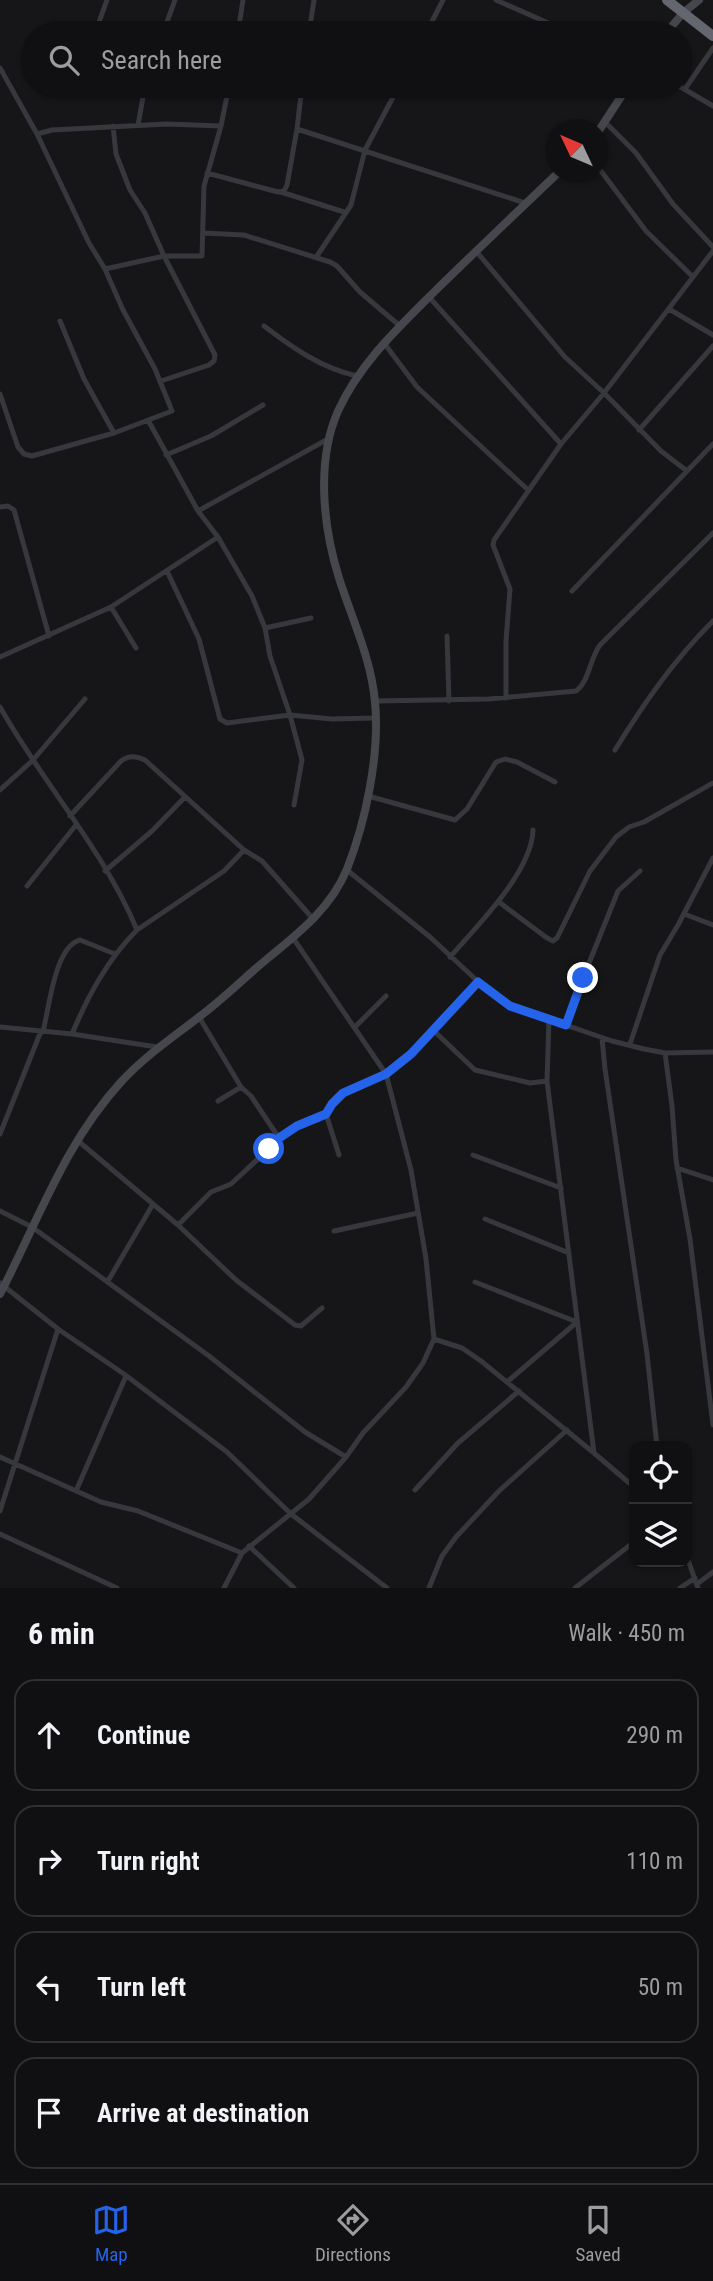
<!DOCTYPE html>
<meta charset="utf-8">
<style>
:root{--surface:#101012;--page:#1e1e20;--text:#f1f3f6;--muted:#9c9d9f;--line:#303032;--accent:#2563eb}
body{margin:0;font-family:"Roboto Condensed",sans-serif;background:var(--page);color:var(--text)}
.controls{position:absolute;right:21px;bottom:21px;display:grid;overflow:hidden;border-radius:14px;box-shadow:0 2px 5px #0004}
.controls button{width:63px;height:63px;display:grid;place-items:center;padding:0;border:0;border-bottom:2px solid var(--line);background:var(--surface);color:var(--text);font:35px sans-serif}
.compass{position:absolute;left:545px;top:119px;width:63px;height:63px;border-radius:50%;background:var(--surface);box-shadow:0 2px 5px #0004;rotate:314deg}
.stop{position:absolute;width:21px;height:21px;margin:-16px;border:5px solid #2563eb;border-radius:50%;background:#fff}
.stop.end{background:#2563eb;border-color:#fff;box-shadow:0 2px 7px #0008}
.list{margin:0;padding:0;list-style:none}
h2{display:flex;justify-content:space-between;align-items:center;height:91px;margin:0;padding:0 28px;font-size:30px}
h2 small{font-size:23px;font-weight:400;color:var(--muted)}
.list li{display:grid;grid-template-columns:46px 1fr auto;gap:21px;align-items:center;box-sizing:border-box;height:112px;margin:0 14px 14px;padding:0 14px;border:2px solid var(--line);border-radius:21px}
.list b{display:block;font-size:26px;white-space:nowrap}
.list em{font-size:23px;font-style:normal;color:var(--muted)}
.icon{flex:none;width:38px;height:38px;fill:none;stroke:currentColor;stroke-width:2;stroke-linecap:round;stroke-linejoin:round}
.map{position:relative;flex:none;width:713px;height:1588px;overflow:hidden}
.search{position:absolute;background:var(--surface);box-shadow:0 2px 5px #0004;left:21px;right:21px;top:21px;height:77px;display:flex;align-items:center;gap:18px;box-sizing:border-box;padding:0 24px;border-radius:38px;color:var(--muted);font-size:26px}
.sheet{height:595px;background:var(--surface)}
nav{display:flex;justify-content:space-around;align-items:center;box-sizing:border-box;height:98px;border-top:2px solid var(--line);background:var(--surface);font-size:19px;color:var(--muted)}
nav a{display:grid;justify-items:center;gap:4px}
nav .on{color:var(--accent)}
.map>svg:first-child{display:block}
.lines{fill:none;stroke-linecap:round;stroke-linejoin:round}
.street{stroke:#37383d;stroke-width:5}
.secondary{stroke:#45474d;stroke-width:8}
.highway{stroke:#63666e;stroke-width:10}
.route{stroke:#2563eb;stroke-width:9}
</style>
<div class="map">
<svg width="713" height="1588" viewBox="0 0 713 1588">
<rect width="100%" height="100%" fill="#161618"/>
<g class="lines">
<path class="street" d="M496,0L571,33
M95,33L107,0
M163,33L175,0
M238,33L243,0
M309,33L314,0
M426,33L443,0
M0,68L37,134L52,130L167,124L221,126L229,86
M302,86L297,129L525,203
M679,86L713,106
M685,89L713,48
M76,92L78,86
M605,122L636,153L673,204L713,247
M138,125L145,86
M113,126L116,154L130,190L145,213L164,256L215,355L214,361L209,365L161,381
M598,167L646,231L693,277
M207,173L278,192L284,191L287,185L297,129
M281,192L344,212
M203,233L244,235L330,262L337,266L360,292L400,326
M476,251L565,357L604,393L661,451L687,471
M317,256L351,205L365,150L399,86
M105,269L164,256H202L204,186L221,126
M429,297L561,444
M669,309L713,335
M60,321L84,379L114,433
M264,326C293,348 321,368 357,376
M384,343L417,387L528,490
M0,394L18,447L24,454L32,456L114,433L172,411L155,369L123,310L105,269L89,243L37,134
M148,420L198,511L218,537L252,596L265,628L270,656L290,715L332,719L375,718
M639,430L713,346
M166,455L211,436L263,405
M0,507L8,506L14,510L49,636
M198,511L328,439
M167,571L199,639L220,719L227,723L290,715L302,760L294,805
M572,591L713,444
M111,607L136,648
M265,628L311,618
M447,636L449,701
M0,657L111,607L218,537
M506,698V641L510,589L493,545L494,540L561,444L604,393L713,251
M375,701L489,699L576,691C589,682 590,658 600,645L713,533
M0,707C42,782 104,850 137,930
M615,750C644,703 674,660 713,621
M0,790L33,760L85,699
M368,796L455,820L467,809L496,762L505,759L517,762L555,782
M70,816L121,761C129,755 136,756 145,760L244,850L262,861L314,920
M347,870L430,937L486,989L511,1006L612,1041L644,1049L665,1053L713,1052
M105,871L152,831L185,797
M27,886L76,825
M499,902L547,938L553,941L557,938L590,871L616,837L629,827L644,822L713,783
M684,914L713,925
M293,938L386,1074L411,1170L426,1259L434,1339L462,1348L481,1361L594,1453
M450,957C476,927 532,872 533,830
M199,1017L241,1087L251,1096L279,1138L297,1126L326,1114L332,1104L343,1093L386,1074L411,1053L478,982
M549,1019L547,1081L594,1453L634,1487
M567,1025L583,978L618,891L640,871
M0,1027L72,1034L157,1047
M355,1027L386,996
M433,1030L475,1070L530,1083L547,1081
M43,1032C49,1008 55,946 80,940L115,954
M72,1034C88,996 107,960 137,930L224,871L244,850
M602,1038L605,1069L647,1354L657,1446
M630,1044L660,955L678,925L713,858
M665,1053L672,1106L676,1160L690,1239L713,1425
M218,1101L241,1087
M326,1114L339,1155
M0,1134L41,1031
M77,1140L178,1225L236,1280L295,1325L301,1326L322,1308
M473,1155L561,1188
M677,1168L713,1180
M0,1211L32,1227L209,1356L305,1432L346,1457
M485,1219L569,1253
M178,1225L211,1192L231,1184L274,1144L279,1138
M334,1231L418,1213
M108,1281L153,1204
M475,1282L577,1322L507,1382
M0,1283L58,1329L124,1374L227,1452L291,1514L387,1588
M0,1457L101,1502L138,1511L242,1553
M415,1490L458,1443L519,1391
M76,1491L126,1376
M0,1511L58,1329
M0,1534L117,1588
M249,1546L294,1588
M687,1557L698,1588
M697,1584L713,1572
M224,1588L242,1553L309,1499L346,1457L363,1433L406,1387L423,1363L434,1339
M429,1588L442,1556L456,1537L499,1491L567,1430
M575,1588L634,1542
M680,1588L695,1578"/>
<path class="secondary" d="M666,33L683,13L699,0
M598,132L628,86
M0,1294C38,1221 65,1143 121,1082C145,1056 172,1038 199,1017C223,999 244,978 267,959C299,933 331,908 347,869C366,821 380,753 375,702C371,658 352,619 339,578C323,527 316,461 338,411C360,363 399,327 436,290C477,250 518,211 559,172"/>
<path class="highway" d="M667,0L713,36"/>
</g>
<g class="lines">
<path class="route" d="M269,1149L279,1138L297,1126L326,1114L332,1104L343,1093L386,1074L411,1054L478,982L510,1006L566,1025L583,978"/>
</g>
</svg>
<div class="controls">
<button><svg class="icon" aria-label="locate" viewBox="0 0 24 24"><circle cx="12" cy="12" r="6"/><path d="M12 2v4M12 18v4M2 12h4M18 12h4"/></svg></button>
<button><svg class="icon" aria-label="layers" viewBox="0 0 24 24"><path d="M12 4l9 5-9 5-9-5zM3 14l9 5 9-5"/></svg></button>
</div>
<svg class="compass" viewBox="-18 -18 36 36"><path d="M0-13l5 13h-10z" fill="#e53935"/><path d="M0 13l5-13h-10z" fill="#9c9d9f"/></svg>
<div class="stop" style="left:269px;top:1149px"></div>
<div class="stop end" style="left:583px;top:978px"></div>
<div class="search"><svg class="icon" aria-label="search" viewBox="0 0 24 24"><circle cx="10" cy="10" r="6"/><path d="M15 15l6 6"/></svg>Search here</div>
</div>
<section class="sheet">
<h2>6 min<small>Walk · 450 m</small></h2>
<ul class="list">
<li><svg class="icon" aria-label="ahead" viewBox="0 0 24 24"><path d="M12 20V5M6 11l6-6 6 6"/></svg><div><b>Continue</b></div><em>290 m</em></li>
<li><svg class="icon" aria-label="right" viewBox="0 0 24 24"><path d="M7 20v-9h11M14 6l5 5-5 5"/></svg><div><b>Turn right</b></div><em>110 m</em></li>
<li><svg class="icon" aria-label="left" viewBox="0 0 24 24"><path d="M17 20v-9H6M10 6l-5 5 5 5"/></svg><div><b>Turn left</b></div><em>50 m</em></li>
<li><svg class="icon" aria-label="arrive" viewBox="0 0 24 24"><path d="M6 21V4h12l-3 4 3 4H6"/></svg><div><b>Arrive at destination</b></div></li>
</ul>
</section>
<nav>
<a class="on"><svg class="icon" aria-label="map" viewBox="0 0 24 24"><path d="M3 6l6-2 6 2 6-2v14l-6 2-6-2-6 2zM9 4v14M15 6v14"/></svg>Map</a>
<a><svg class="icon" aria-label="directions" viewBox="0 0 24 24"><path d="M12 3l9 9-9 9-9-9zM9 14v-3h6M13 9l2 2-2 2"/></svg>Directions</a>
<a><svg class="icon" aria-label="saved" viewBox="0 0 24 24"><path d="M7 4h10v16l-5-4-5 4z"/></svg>Saved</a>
</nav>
